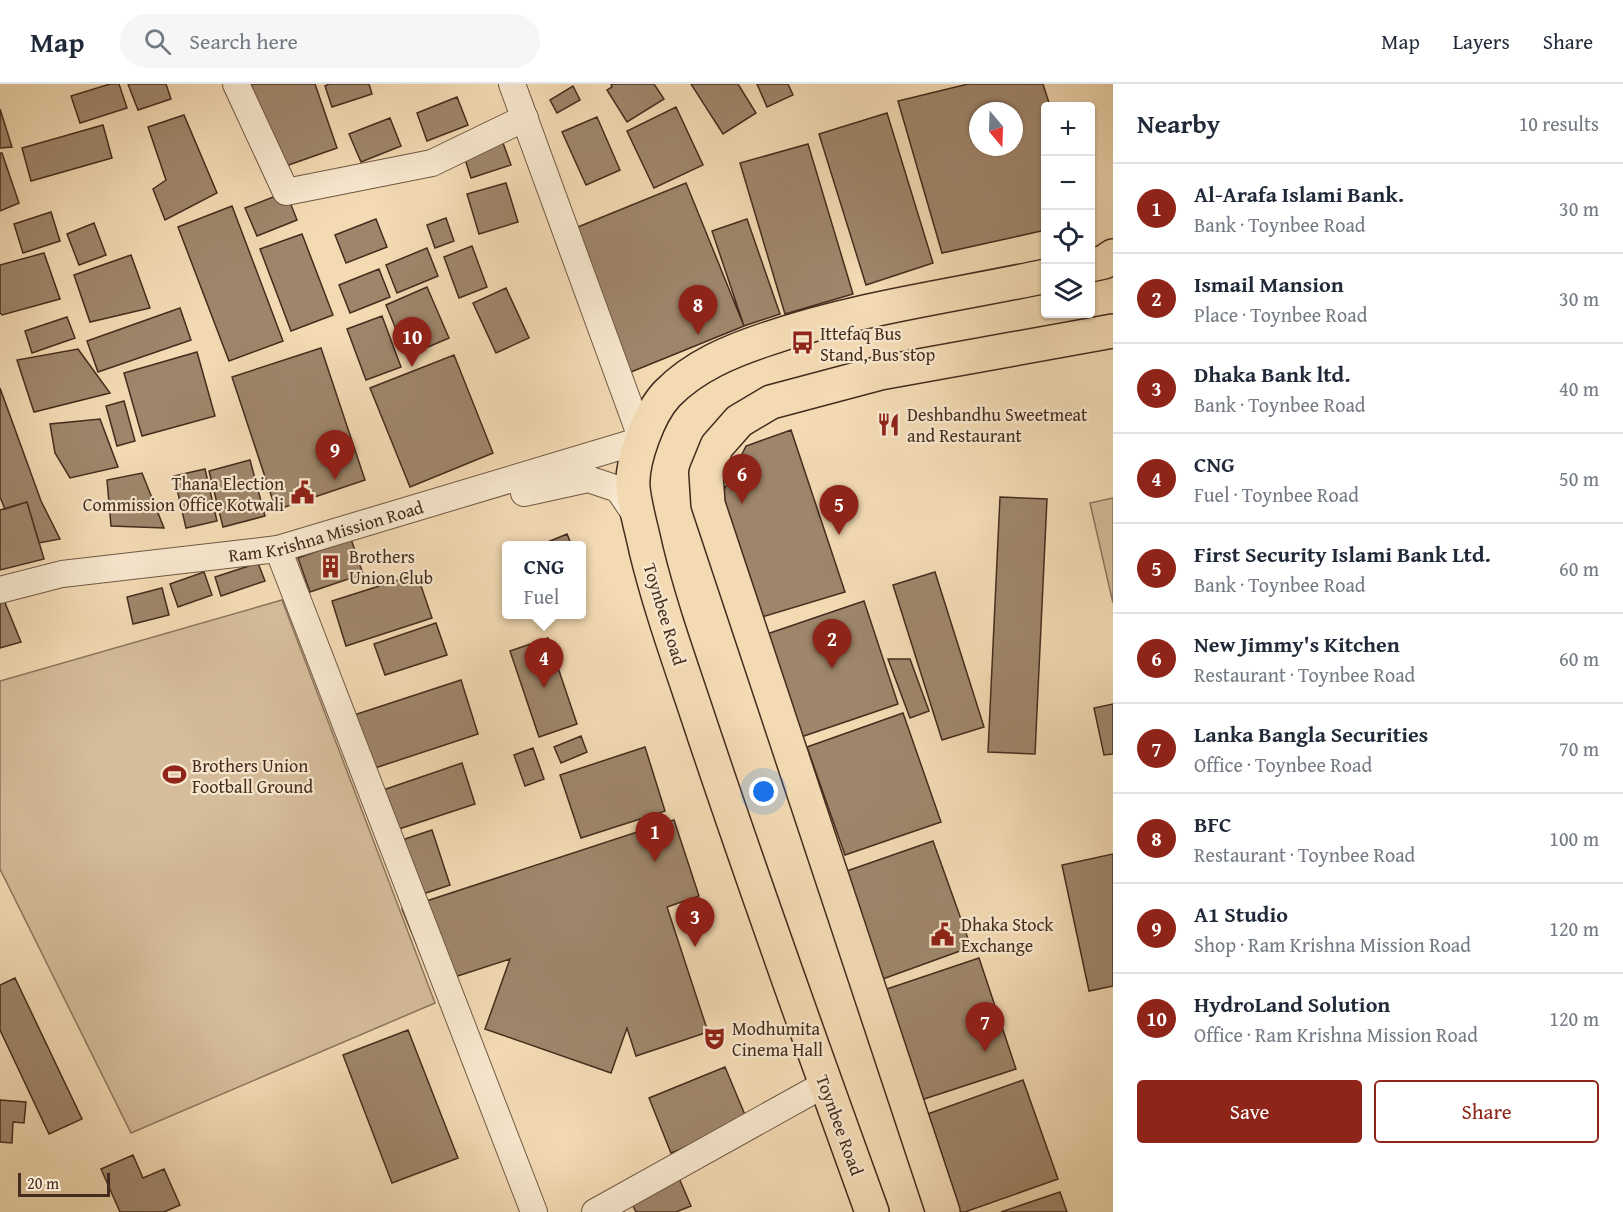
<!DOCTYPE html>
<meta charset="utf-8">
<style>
:root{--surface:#fff;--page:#f6f6f7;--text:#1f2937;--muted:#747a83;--line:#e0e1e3;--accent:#8f2418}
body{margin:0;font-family:"Gentium Book Plus",serif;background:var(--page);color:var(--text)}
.controls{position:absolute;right:18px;top:18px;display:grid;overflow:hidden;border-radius:6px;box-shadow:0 2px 4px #0004}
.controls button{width:54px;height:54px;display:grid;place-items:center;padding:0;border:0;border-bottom:2px solid var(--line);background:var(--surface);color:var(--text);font:30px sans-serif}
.compass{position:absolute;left:969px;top:18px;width:54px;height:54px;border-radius:50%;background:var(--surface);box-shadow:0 2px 4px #0004;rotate:161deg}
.scale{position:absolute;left:18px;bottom:15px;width:92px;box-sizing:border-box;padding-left:6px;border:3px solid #452c1e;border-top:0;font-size:16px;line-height:21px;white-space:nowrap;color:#452c1e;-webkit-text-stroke:4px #f7e7ce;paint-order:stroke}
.you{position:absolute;left:764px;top:708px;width:21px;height:21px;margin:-15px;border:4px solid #fff;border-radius:50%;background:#1a73e8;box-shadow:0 0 0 9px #1a73e833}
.badge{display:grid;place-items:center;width:39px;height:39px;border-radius:50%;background:var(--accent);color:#fff;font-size:20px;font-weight:700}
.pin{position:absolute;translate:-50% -50px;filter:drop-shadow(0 2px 3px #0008)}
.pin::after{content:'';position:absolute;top:32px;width:21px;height:18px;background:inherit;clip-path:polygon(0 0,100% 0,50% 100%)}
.popup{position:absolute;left:502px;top:457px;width:84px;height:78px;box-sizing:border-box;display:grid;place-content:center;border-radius:6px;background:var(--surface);filter:drop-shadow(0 2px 4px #0005);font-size:20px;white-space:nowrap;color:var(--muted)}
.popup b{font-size:22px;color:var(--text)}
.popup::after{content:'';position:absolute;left:50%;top:100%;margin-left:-12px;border:12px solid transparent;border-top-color:var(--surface)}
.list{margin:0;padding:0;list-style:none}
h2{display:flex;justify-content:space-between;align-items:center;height:78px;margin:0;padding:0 24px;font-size:26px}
h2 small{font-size:20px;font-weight:400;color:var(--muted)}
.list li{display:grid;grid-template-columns:39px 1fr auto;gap:18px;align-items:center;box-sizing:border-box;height:90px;padding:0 24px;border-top:2px solid var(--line)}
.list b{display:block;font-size:22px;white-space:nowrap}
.list p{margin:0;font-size:20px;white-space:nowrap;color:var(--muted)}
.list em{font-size:20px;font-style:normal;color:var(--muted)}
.actions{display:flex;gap:12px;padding:18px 24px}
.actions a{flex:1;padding:14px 0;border:2px solid var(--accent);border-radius:6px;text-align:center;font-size:21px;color:var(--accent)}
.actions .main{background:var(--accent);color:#fff}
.icon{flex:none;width:33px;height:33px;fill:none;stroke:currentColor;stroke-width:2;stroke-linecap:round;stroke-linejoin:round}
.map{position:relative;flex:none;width:1113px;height:1128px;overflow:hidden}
header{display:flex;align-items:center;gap:36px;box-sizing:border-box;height:84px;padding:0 30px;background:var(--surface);border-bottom:2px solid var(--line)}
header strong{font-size:28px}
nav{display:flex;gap:33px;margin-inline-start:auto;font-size:21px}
.search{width:420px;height:54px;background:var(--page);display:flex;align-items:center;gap:15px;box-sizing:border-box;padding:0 21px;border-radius:33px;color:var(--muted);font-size:22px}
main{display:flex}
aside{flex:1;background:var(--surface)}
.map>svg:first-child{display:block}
.green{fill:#d5bc9a;stroke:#8d745c;stroke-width:1.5}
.building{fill:#9f866b;stroke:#452c1e;stroke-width:1.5;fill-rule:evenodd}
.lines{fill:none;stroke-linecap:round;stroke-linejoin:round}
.minor-casing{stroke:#705843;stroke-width:28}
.primary-casing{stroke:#452c1e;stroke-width:36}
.minor{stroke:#f7e7ce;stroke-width:26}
.primary{stroke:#f3dab3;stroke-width:33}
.labels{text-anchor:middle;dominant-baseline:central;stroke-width:4.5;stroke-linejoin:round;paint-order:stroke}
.poi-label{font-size:18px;fill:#452c1e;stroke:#f7e7ce;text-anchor:start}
.street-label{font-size:18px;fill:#452c1e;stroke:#f7e7ce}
</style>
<header>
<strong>Map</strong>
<div class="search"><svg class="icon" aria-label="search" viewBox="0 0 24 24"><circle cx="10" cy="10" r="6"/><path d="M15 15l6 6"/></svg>Search here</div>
<nav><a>Map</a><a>Layers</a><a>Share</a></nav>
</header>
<main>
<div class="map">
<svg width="1113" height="1128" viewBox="0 0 1113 1128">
<rect width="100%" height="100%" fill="#f3dab3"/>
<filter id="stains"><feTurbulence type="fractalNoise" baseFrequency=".00333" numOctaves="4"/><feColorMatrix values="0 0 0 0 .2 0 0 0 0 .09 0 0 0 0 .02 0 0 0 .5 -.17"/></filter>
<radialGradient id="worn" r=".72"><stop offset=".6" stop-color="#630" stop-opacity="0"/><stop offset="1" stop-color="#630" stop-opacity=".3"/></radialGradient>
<path class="green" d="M1113,414V519L1090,419Z
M282,516L435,919L131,1049L0,785V597Z"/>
<path class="building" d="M110,0H119L127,24L80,39L71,12Z
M128,0H166L171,15L138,26Z
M251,0H315L337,64L280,84Z
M329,0H369L372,10L332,23L325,2Z
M611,0H654L664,15L627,38L607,6L612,3Z
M691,0H738L756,29L723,50Z
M757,0H788L793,11L767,23Z
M968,0H1043L1050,22H1046V146L942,169L898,17ZM978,27H1014V63H978Z
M573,2L580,16L557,29L550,16Z
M457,13L468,41L427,57L417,29Z
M676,23L703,81L654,104L627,47Z
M0,25L12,63L0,64Z
M887,29L933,179L866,201L819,50Z
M184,31L217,109L165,136L153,105L166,96L148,43Z
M597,33L620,86L586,101L562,48Z
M390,34L401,62L361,78L349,50Z
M103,41L112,74L31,97L22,64Z
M503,59L511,81L471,94L464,72Z
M808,60L853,210L785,230L740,79Z
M0,69H2L19,119L0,127Z
M506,99L518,138L479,150L467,110Z
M686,99L744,242L631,288L573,145Z
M286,108L297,136L257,152L245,124Z
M232,122L283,257L229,277L178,143Z
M51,128L60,157L23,169L14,140Z
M446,134L454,157L435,164L427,141Z
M376,135L387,163L346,179L335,151Z
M747,135L780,230L744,242L712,147Z
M94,139L106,171L79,181L67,150Z
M302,150L333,231L291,247L260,165Z
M472,162L487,203L459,214L444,173Z
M427,164L438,192L397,209L386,181Z
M44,169L60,215L2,231L0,229V181Z
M131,171L150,224L90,238L74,191Z
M379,185L390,213L350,229L339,201Z
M427,203L449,254L407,272L386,221Z
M506,204L529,254L496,269L473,219Z
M180,224L191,256L98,288L87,257Z
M382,232L401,283L366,296L347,245Z
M67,233L75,254L32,269L25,247Z
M321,264L365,396L276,426L232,293Z
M78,265L110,309L34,328L17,276Z
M197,268L215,332L142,352L124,289Z
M454,271L493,369L410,403L370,304Z
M0,304L41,417L60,455L39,459L27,418L5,425L0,413Z
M124,317L135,357L117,362L106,322Z
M100,335L118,383L70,394L55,369L50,340Z
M791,346L845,508L752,536L717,420L746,362Z
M250,376L265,432L223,443L209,387Z
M205,385L217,437L186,444L174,392Z
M142,389L164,444L111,442L107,396Z
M1000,413L1047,415L1035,670L988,668Z
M27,418L44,475L0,486V426Z
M567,450L572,462H538Z
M351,455L363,490L310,508L298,474Z
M258,479L265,497L221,512L215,493Z
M204,488L212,511L178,523L170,500Z
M935,488L984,643L942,656L893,501Z
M417,490L432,534L346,562L332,517Z
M162,504L169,531L133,540L127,513Z
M3,514L21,558L0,564V515Z
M864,517L898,620L801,653L767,550Z
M436,539L447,571L385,591L374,560Z
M548,554L577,640L539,653L510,567Z
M888,575H910L929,627L910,634Z
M461,596L478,650L372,685L354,631Z
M1113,620V670L1104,671L1094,624Z
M903,629L941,738L845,771L807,663Z
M581,652L587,668L561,679L554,663Z
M645,663L665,727L581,754L560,691Z
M533,664L544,695L525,702L514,671Z
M462,679L475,720L396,746L383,706Z
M674,736L699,812L667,823L708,948L636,972L627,944L611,989L485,945L510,875L433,900L402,825Z
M432,746L450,801L417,812L399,757Z
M933,757L971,863L880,896L841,789Z
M1113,770V902L1089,907L1062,781Z
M979,874L1016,985L918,1017L881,907Z
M15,894L82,1035L49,1050L0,946V901Z
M408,946L458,1074L392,1099L343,971Z
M725,983L748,1038L671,1069L649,1014Z
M1023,996L1058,1095L965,1128H956L922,1032Z
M0,1016L26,1018L24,1039L13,1038L12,1059L0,1058Z
M133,1071L143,1094L164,1085L180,1121L164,1128H120L101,1085Z
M679,1094L691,1122L676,1128H636L630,1116Z
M1060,1108L1067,1128H1001Z"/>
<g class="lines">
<defs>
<g id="minor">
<path d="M236,0L286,108L432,79L525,34"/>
<path d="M524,409L588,395L618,405L637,433"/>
<path d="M278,465L534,1128"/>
<path id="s1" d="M0,506L62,490L278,465L642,356L512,0"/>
<path d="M595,1128L825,1000"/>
</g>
<path id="primary" d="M1090,181L1104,178L1113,172
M872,1128C814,968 757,809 703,648C683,587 661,528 646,466C642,446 635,424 633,404C631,377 649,329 667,310C694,282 731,267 767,255C857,224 952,212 1046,192
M943,1128L708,420L706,389L717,362L739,337L771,318L880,289L1113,247"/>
</defs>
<use href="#minor" class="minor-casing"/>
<use href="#primary" class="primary-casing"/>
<use href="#minor" class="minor"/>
<use href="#primary" class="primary"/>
</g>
<defs>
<symbol id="bus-bare" viewBox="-9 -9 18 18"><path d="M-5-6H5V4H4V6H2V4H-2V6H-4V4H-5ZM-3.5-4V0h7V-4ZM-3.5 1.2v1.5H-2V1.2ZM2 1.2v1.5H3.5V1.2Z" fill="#8f2418" stroke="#f7e7ce" stroke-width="2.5" paint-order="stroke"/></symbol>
<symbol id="restaurant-bare" viewBox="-9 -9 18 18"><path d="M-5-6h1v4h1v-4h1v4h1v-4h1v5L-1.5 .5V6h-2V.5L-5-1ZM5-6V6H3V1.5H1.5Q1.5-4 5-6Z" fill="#8f2418" stroke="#f7e7ce" stroke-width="2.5" paint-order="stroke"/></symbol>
<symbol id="civic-bare" viewBox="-9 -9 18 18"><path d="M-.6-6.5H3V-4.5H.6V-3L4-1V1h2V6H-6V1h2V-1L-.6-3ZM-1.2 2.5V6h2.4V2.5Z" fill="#8f2418" stroke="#f7e7ce" stroke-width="2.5" paint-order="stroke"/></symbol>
<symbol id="building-bare" viewBox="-9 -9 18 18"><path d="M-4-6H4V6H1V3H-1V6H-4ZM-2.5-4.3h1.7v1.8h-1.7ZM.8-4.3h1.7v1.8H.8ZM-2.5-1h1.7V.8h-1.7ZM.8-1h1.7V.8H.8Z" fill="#8f2418" stroke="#f7e7ce" stroke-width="2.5" paint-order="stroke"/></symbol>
<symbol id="stadium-bare" viewBox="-9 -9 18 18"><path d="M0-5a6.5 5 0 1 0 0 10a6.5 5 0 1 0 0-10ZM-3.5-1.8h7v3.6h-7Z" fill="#8f2418" stroke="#f7e7ce" stroke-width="2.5" paint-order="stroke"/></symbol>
<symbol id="theatre-bare" viewBox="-9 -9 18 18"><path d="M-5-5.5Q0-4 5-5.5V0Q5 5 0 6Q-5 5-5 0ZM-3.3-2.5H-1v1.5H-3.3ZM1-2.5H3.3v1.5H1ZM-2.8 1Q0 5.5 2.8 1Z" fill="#8f2418" stroke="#f7e7ce" stroke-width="2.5" paint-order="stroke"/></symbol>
</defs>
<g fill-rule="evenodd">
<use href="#bus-bare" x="786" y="242" width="33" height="33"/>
<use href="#restaurant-bare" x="872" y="324" width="33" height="33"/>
<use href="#civic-bare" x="286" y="392" width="33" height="33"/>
<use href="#building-bare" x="314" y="466" width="33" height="33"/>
<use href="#stadium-bare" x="158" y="674" width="33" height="33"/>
<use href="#civic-bare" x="926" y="834" width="33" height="33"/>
<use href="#theatre-bare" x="698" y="938" width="33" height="33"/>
</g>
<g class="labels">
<g class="poi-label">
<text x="820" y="249">Ittefaq Bus<tspan x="820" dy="21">Stand, Bus stop</tspan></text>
<text x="907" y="330">Deshbandhu Sweetmeat<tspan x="907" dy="21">and Restaurant</tspan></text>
<text x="284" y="399" text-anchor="end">Thana Election<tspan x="284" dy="21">Commission Office Kotwali</tspan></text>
<text x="349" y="472">Brothers<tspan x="349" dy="21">Union Club</tspan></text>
<text x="192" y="681">Brothers Union<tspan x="192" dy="21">Football Ground</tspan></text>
<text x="961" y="840">Dhaka Stock<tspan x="961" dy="21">Exchange</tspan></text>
<text x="732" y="944">Modhumita<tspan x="732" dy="21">Cinema Hall</tspan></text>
</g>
<g class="street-label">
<text stroke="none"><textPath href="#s1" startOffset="332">Ram Krishna Mission Road</textPath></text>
<text transform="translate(665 530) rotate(73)">Toynbee Road</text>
<text transform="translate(840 1041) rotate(70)">Toynbee Road</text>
</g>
</g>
<rect width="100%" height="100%" filter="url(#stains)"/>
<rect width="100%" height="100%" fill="url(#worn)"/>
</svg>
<div class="controls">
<button>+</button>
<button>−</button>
<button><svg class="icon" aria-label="locate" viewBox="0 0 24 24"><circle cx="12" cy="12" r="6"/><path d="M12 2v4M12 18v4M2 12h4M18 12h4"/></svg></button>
<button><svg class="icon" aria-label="layers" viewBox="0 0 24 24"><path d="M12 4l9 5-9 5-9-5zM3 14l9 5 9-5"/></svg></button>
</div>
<svg class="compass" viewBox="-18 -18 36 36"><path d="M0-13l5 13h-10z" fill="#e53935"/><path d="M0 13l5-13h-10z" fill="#747a83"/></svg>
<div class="scale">20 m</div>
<div class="you"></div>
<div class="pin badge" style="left:655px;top:778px">1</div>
<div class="pin badge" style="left:832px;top:585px">2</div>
<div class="pin badge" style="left:695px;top:863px">3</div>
<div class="pin badge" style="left:544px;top:604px">4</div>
<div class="popup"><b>CNG</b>Fuel</div>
<div class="pin badge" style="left:839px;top:451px">5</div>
<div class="pin badge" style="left:742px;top:420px">6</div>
<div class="pin badge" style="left:985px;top:968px">7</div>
<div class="pin badge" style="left:698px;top:251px">8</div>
<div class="pin badge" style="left:335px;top:396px">9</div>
<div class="pin badge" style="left:412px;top:283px">10</div>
</div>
<aside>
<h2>Nearby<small>10 results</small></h2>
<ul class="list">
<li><span class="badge">1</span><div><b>Al-Arafa Islami Bank.</b><p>Bank · Toynbee Road</p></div><em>30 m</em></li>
<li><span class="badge">2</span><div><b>Ismail Mansion</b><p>Place · Toynbee Road</p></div><em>30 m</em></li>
<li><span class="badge">3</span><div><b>Dhaka Bank ltd.</b><p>Bank · Toynbee Road</p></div><em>40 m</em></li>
<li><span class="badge">4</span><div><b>CNG</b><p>Fuel · Toynbee Road</p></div><em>50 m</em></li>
<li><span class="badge">5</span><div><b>First Security Islami Bank Ltd.</b><p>Bank · Toynbee Road</p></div><em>60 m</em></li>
<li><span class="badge">6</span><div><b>New Jimmy's Kitchen</b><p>Restaurant · Toynbee Road</p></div><em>60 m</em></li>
<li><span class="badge">7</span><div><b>Lanka Bangla Securities</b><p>Office · Toynbee Road</p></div><em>70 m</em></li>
<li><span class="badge">8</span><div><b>BFC</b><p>Restaurant · Toynbee Road</p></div><em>100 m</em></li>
<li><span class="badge">9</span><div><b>A1 Studio</b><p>Shop · Ram Krishna Mission Road</p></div><em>120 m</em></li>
<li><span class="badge">10</span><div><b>HydroLand Solution</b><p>Office · Ram Krishna Mission Road</p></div><em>120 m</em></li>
</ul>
<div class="actions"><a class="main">Save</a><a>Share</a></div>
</aside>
</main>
